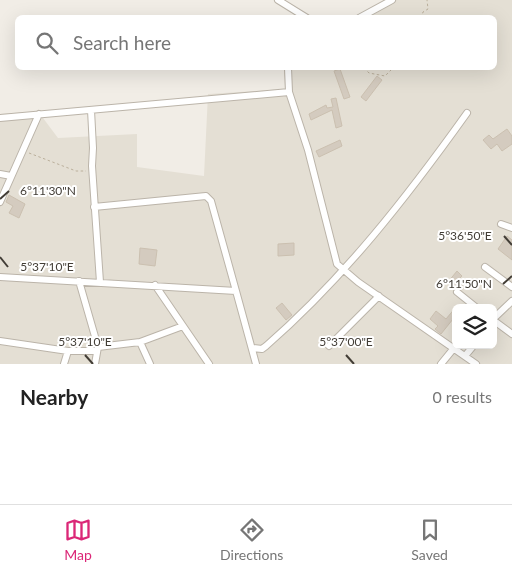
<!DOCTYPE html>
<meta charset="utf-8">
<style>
:root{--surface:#fff;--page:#f2f2f2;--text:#222;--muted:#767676;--line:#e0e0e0;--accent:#db2777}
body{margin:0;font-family:Lato,sans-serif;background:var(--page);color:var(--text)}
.controls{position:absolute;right:15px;bottom:15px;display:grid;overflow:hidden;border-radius:8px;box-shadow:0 5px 20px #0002}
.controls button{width:45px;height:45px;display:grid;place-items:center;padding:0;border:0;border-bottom:1px solid var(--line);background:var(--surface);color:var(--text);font:25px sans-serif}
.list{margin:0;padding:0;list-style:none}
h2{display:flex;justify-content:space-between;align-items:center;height:65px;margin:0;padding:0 20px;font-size:21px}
h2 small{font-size:16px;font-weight:400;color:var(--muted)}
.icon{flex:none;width:28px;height:28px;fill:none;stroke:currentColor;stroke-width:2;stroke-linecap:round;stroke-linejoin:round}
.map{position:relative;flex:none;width:512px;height:364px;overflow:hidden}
.search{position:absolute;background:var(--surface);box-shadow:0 5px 20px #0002;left:15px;right:15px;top:15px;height:55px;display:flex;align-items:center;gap:12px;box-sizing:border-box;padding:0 18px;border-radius:8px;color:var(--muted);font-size:19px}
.sheet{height:140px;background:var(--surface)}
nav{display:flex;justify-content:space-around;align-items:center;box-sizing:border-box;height:70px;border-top:1px solid var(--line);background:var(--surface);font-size:14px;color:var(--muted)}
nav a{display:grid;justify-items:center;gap:2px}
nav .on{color:var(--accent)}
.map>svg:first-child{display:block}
.residential{fill:#e4dfd4;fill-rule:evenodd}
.building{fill:#d4cbbf;stroke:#cbc0b0}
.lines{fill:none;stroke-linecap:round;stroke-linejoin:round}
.minor-casing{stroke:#bbb4a9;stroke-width:8}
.path{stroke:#bbb09c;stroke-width:1;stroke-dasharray:2.5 2.5;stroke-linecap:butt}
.minor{stroke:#fff;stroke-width:6}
.ticks{fill:none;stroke:#423d36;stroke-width:2}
.ticks-label{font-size:12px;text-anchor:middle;fill:#423d36;stroke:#fff;stroke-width:4;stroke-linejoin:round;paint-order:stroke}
</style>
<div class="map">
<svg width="512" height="364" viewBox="0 0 512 364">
<rect width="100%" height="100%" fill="#f1ede6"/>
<path class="residential" d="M387,0H512V364H0V114L41,111L43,118L58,138L137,134V167L204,176L208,94L285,89L284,68H494V18L354,17ZM456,308H493V345H456Z"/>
<path class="building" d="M340,69L350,97L344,99L334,71Z
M377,76L382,80L366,101L361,97Z
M336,98L342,126L336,128L332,110L311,120L309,114L326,105L327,108L333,107L331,99Z
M507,129L512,136V144L502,151L497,144L491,149L483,140L489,135L493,139Z
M340,140L342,146L319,157L316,151Z
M9,195L25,204L19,218L9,213L13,206L6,202Z
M507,236L512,240V260L498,249Z
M294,243V255L278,256V244Z
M140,248L157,250L155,266L139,264Z
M457,271L462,276L457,281L464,287L462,290L448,282Z
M282,303L292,315L286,320L276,308Z
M456,307V322L453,319L441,334L435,329L438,326L430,319L436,311L446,319Z"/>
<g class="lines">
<defs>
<path id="minor" d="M278,0L307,18
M359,18L392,0
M288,68L289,92L308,150L337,264L358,282L476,364
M91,110L93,148L92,166L100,282
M0,118L289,92
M0,174L11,176
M0,202L39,114
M94,207L206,196L211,201L236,291
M501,224L512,228
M485,267L512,287
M0,277L236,291L256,364
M79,281L98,347L95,364
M155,285L209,364
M457,292L477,308
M493,319L512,301
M493,320L512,334
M0,341L68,351H97
M140,342L150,364
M329,346L379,296
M98,347L140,342L183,326
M253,348L262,349L266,346C344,278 407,197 467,113
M465,356L474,345
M64,364L68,351
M441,364L454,348"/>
</defs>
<use href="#minor" class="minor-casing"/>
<path class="path" d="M421,18L423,12L428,9L427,0
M364,68L369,73L385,76L393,68
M29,153L76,171H86"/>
<use href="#minor" class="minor"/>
</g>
<path class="ticks" d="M0,199L9,191M504,236L512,245M0,257L8,267M503,284L512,276M85,355L93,364M346,355L354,364"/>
<g class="ticks-label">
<text x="48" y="195">6°11'30"N</text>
<text x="465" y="240">5°36'50"E</text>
<text x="47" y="271">5°37'10"E</text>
<text x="464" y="288">6°11'50"N</text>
<text x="85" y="346">5°37'10"E</text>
<text x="346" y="346">5°37'00"E</text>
</g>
</svg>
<div class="controls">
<button><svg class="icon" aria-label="layers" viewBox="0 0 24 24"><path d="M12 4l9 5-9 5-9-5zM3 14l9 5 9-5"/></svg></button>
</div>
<div class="search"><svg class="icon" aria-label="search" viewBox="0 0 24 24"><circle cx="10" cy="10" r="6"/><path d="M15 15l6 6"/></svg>Search here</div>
</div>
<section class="sheet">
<h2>Nearby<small>0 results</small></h2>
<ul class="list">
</ul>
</section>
<nav>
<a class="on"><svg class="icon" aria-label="map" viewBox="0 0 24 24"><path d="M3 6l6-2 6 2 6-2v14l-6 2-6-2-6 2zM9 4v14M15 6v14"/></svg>Map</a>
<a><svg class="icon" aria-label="directions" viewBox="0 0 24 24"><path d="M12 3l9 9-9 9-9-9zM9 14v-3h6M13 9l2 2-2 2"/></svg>Directions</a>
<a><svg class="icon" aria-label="saved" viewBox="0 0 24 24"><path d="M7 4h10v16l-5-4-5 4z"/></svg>Saved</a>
</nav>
